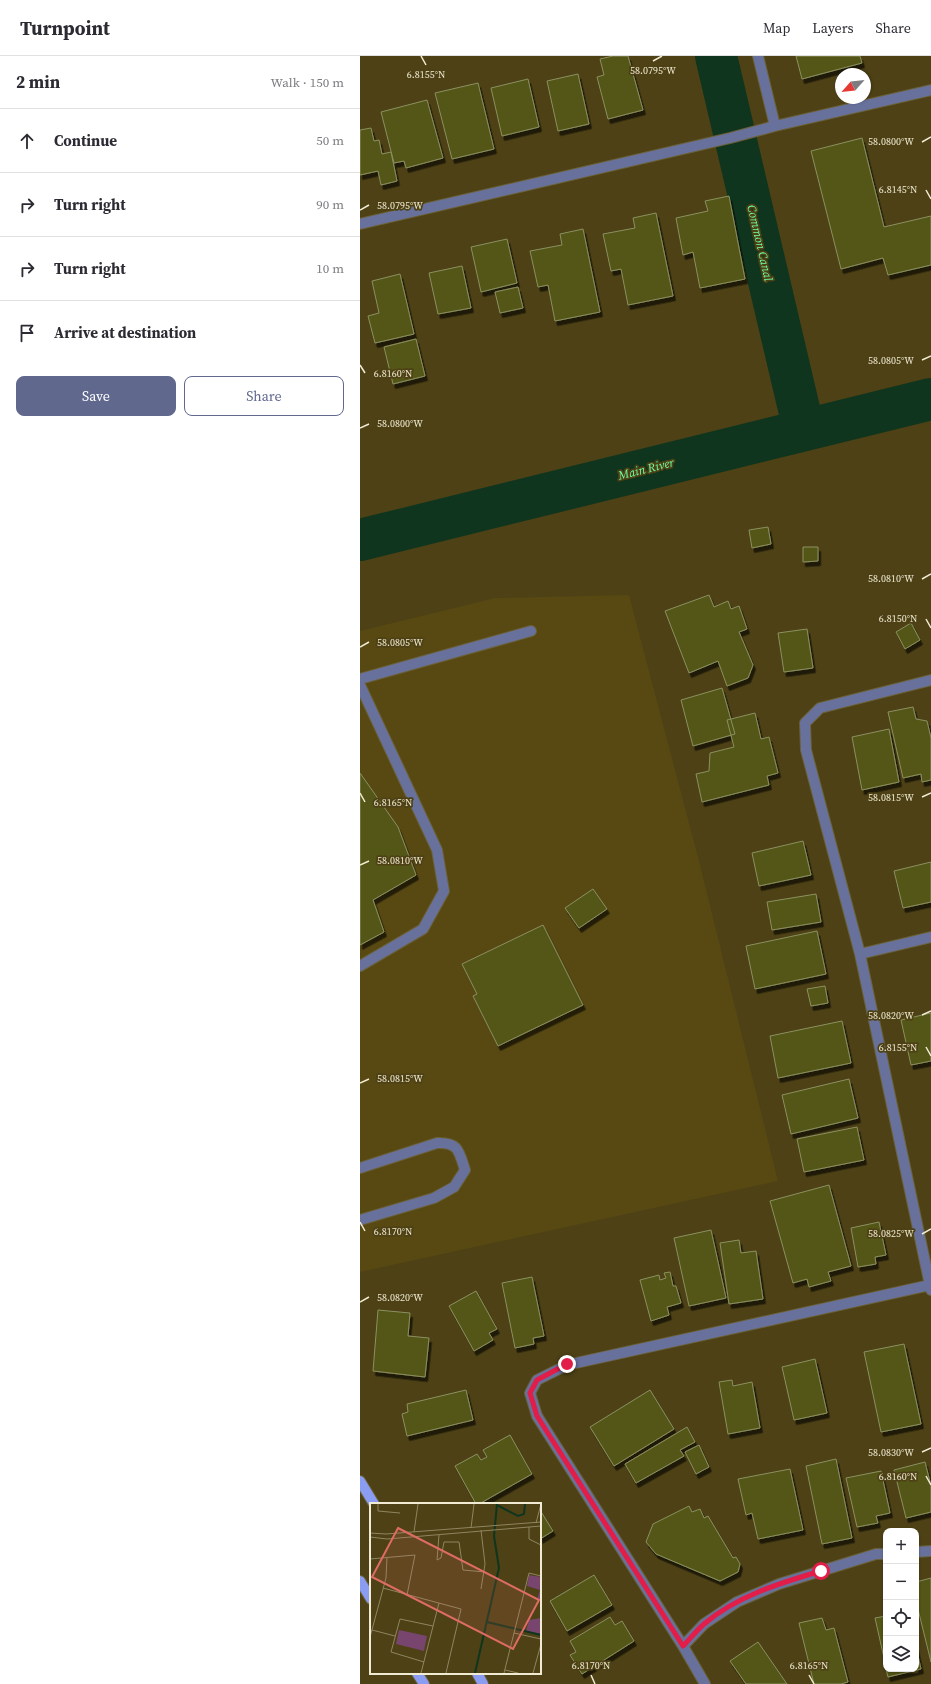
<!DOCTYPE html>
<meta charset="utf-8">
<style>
:root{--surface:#fff;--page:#f2f2f3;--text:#2b2b33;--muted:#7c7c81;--line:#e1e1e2;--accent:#60688e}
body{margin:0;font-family:"Source Serif 4",serif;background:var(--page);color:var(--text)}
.controls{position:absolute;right:12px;bottom:12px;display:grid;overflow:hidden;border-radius:8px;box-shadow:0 1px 3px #0004}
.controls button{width:36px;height:36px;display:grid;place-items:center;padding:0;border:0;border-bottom:1px solid var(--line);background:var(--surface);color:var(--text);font:20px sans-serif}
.compass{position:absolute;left:475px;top:12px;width:36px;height:36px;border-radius:50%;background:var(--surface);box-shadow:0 1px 3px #0004;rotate:243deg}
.stop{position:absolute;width:12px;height:12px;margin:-9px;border:3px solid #e11d48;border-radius:50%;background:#fff}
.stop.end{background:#e11d48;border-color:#fff;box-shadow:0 1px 4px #0008}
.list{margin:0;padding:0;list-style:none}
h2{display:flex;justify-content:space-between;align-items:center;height:52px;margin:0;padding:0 16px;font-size:17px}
h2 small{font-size:13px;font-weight:400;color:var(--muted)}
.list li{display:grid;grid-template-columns:26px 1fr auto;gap:12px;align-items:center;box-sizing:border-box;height:64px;padding:0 16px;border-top:1px solid var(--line)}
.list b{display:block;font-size:15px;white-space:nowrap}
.list em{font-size:13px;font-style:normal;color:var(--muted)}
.actions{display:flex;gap:8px;padding:12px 16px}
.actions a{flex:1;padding:9px 0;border:1px solid var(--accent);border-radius:8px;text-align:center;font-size:14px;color:var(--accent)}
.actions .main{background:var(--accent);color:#fff}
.icon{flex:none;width:22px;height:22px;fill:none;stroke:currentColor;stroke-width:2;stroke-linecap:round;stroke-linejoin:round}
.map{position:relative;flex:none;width:571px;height:1628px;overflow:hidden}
header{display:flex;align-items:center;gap:24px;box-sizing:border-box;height:56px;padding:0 20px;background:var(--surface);border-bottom:1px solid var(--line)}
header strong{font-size:19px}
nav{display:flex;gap:22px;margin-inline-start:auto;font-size:14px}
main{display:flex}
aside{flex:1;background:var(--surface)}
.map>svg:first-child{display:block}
.built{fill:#584913}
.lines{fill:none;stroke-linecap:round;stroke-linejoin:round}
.river{stroke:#10351e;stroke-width:42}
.building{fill:#535712;stroke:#8b9063;filter:url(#shadow)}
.minor-casing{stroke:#6b6037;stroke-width:12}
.major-casing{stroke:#6b6037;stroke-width:12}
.minor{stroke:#67719c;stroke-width:10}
.major{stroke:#8b9df3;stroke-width:10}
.route{stroke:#e11d48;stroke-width:5}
.ticks{fill:none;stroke:#f1ebd3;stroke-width:1.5}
.labels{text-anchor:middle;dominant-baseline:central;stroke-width:3.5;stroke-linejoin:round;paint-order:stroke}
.water-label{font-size:12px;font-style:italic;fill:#6cfea4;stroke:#4d4115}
.inset-river{fill:none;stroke:#10351e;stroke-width:2}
.inset-road{fill:none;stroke:#8f8561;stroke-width:1}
.view{fill:#df6c64;fill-opacity:0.15;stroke:#df6c64;stroke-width:2}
.inset-edge{fill:none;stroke:#f1ebd3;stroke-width:2}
.ticks-label{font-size:10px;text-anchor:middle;fill:#f1ebd3;stroke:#4d4115;stroke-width:3.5;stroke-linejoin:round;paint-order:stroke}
</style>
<header>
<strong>Turnpoint</strong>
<nav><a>Map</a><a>Layers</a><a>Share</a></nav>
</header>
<main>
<aside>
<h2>2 min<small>Walk · 150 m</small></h2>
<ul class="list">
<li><svg class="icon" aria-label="ahead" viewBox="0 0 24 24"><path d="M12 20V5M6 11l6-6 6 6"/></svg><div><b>Continue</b></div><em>50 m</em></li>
<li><svg class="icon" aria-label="right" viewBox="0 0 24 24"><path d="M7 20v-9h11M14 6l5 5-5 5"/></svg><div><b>Turn right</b></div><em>90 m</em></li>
<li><svg class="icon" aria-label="right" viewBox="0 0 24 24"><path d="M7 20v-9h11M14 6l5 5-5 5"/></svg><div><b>Turn right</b></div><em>10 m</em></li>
<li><svg class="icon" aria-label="arrive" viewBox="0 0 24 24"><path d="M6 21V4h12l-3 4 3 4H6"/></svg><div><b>Arrive at destination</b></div></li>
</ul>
<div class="actions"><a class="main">Save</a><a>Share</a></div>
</aside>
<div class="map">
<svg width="571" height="1628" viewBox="0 0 571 1628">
<defs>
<filter id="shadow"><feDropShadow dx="2.5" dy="4.5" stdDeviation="0" flood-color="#0009"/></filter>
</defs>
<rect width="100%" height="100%" fill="#4d4115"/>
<path class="built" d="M269,539L338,801L418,1125L0,1216V575L135,542Z"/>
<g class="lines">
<path class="river" d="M356,0L444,374
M0,484L571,343"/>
</g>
<path class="building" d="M253,0H268L283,54L248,63L237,21L244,19L240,3Z
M436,0H500L502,7L442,23Z
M218,18L229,68L198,75L187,25Z
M168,23L179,71L142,80L131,32Z
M118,27L134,93L92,103L75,37Z
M67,44L83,102L46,112L44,105L34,107L21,56Z
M11,72L14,85L19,84L22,98L31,96L37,125L21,129L18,115L0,119V74Z
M502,82L524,171L571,160V209L528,219L523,202L481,213L451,95Z
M369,140L385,223L340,232L333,196L323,199L316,162L348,155L345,145Z
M296,157L313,240L268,249L261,213L251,215L243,178L275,172L273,162Z
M223,173L240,256L195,265L188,229L178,231L170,195L202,189L200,178Z
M147,183L157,227L121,236L111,191Z
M102,210L111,252L78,258L69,217Z
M40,218L54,278L15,287L8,260L19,257L12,225Z
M158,231L163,252L140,257L135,236Z
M56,283L65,320L33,328L24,291Z
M408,471L411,488L392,492L389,474Z
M443,491H458V505L443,506Z
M349,539L354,551L368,545L371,553L379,550L387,573L379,576L393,609L388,622L367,630L358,605L329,617L305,555Z
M551,567L560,584L545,593L536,576Z
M447,573L453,612L424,616L418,577Z
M362,632L375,678L333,690L321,644Z
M553,651L556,663L567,665L571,682V724L562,726L561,718L543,722L528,656Z
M395,657L401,683L409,681L418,717L407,720L409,729L342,746L336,718L349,715L350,697L374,691L367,664Z
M529,673L539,726L502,734L492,681Z
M0,717L38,771L56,819L13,844L24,876L0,889Z
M443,785L451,819L399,830L392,797Z
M571,806V846L543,852L534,815Z
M233,833L247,853L219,872L205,852Z
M456,838L461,866L412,874L407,846Z
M183,869L223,949L138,990L113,940L117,938L102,908Z
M457,875L466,918L395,933L386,890Z
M465,930L468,947L451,950L447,933Z
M571,957V1005L551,1009L541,964Z
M482,965L491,1007L418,1022L410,980Z
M489,1023L498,1062L431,1078L422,1039Z
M497,1071L504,1104L444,1116L437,1083Z
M469,1129L491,1210L468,1216L471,1225L449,1231L447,1223L433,1227L410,1145Z
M519,1166L526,1199L515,1201L516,1208L498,1211L491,1172Z
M351,1174L366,1242L329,1250L314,1182Z
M379,1184L381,1197L396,1195L403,1243L369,1248L360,1187Z
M310,1216L313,1230H316L321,1247L307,1251L309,1259L291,1265L280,1224L299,1219L300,1224L306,1222L304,1217Z
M172,1221L184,1280L173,1282L174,1288L155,1292L142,1227Z
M116,1235L137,1273L129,1277L133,1284L114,1295L89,1250Z
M18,1254L50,1257L48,1280L69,1282L65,1321L13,1315Z
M544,1288L561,1368L521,1376L504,1296Z
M455,1303L467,1357L434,1364L422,1311Z
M372,1324L373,1330L392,1326L400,1372L368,1378L359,1326Z
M106,1334L113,1364L47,1380L42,1358L48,1356L47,1348Z
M290,1334L314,1373L254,1410L230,1371Z
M327,1371L335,1386L320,1394L324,1400L276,1427L265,1408Z
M150,1379L172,1418L119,1448H116L95,1410L117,1398L121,1404L127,1401L123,1394Z
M339,1389L349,1411L336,1418L325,1396Z
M476,1403L492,1482L462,1488L446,1410Z
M565,1406L571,1430V1456L546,1462L534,1414Z
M430,1413L443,1474L398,1483L392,1457L386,1459L378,1423Z
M521,1415L530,1457L516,1460L518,1467L497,1471L486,1422Z
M329,1450L332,1456L340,1453L344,1462L348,1460L373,1502L376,1501L380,1508L378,1516L360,1525L296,1498L286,1486L293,1468Z
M180,1454L193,1475L180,1483Z
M234,1519L252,1549L207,1575L190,1545Z
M571,1522V1606L556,1545V1526Z
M526,1560V1611L515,1562Z
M250,1561L255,1569L262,1565L274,1585L222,1618L210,1599L216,1596L210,1585Z
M462,1562L466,1574L474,1572L488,1626L481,1628H454L439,1567Z
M398,1586L427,1628H386L370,1605Z
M556,1591L561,1613L528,1621L526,1613H556Z"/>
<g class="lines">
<defs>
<path id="minor" d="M398,0L415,70
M0,168L370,82L415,70L571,34
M0,623L171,575
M571,624L460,652L445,667L446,694L500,898L571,1234
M0,629L77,794L84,835L63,873L0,910
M500,898L571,881
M0,1112L77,1087C99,1086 99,1096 105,1114L94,1131L74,1142L0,1164
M556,1496L571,1495
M323,1590L344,1568L377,1546L419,1528L516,1498H526
M345,1628L323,1590L177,1360L170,1337L177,1324L207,1309L570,1229"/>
<path id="major" d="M0,1425L14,1448
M0,1525L11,1543
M57,1617L64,1628
M117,1617L123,1628"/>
</defs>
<use href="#minor" class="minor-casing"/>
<use href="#major" class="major-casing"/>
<use href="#minor" class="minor"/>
<use href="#major" class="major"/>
</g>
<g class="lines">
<path class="route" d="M207,1308L177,1324L170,1337L177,1360L323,1590C330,1583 336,1575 344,1568C377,1540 420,1527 461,1515"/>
</g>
<path class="ticks" d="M61,0L66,9M293,5L302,0M562,86L571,81M566,134L571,143M0,154L9,149M562,304L571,300M0,309L5,317M0,372L9,368M562,523L571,518M566,563L571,572M0,591L9,586M0,737L5,746M562,741L571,737M0,809L9,805M562,959L571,955M566,991L571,1000M0,1027L9,1023M0,1166L5,1175M562,1178L571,1173M0,1246L9,1241M562,1396L571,1392M566,1420L571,1429M231,1619L235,1628M449,1619L454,1628"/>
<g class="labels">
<g class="water-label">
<text transform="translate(400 187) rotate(77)">Common Canal</text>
<text transform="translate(286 413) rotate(-14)">Main River</text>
</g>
</g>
<g transform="translate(10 1447)">
<rect width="171" height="171" fill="#4d4115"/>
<path d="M159,72L171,74V97H167L170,87L157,83ZM171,115V131L156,128L159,117ZM29,127L57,133L54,148L26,141Z" fill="#77456e"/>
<path class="inset-river" d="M127,2L148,13L154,11L155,1M117,119L171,132M105,170L129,65L124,33L127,1"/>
<path class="inset-road" d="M8,1V8L30,10M166,20L171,1M159,24V36L171,42M101,25L104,1M111,27L115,61L111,86M44,29L48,1M0,30L16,31L171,19M69,32L67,57L71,55L74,39H89L93,67L115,69M0,34L17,36L171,23M0,56L45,52L37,92M13,85L91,106L76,170M2,127L25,133M144,130L171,136M0,134L16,75L17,54M54,159L21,149L30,116L63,123M135,167L148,170M51,170L69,100M134,170L159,70L171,73M163,170L171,141"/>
<path class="view" d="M28,25L169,97L143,146L2,74Z"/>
<rect width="171" height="171" class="inset-edge"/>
</g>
<g class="ticks-label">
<text x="293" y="18">58.0795°W</text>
<text x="66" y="22">6.8155°N</text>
<text x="531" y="89">58.0800°W</text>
<text x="538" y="137">6.8145°N</text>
<text x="40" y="153">58.0795°W</text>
<text x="531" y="308">58.0805°W</text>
<text x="33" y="321">6.8160°N</text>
<text x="40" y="371">58.0800°W</text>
<text x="531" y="526">58.0810°W</text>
<text x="538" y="566">6.8150°N</text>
<text x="40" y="590">58.0805°W</text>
<text x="531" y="745">58.0815°W</text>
<text x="33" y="750">6.8165°N</text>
<text x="40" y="808">58.0810°W</text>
<text x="531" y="963">58.0820°W</text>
<text x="538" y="995">6.8155°N</text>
<text x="40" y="1026">58.0815°W</text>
<text x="33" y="1179">6.8170°N</text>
<text x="531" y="1181">58.0825°W</text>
<text x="40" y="1245">58.0820°W</text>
<text x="531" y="1400">58.0830°W</text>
<text x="538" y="1424">6.8160°N</text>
<text x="231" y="1613">6.8170°N</text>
<text x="449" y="1613">6.8165°N</text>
</g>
</svg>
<div class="controls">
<button>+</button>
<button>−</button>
<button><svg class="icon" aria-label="locate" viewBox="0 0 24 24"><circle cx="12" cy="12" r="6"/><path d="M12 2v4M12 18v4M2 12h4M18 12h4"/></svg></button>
<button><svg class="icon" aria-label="layers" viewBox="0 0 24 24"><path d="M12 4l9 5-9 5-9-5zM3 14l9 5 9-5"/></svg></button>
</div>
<svg class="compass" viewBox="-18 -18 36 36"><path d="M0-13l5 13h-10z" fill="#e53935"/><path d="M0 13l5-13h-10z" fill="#7c7c81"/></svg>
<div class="stop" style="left:461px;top:1515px"></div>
<div class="stop end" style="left:207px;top:1308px"></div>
</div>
</main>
